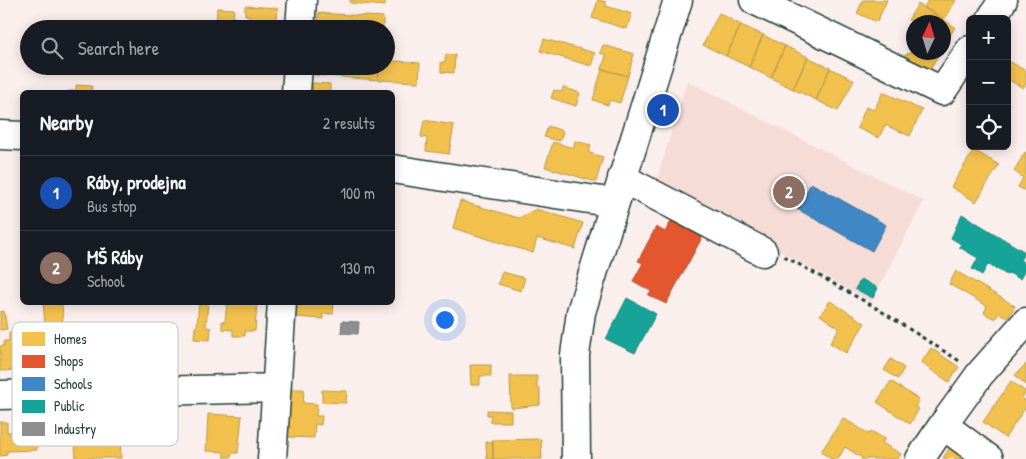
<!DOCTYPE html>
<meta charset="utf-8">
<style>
:root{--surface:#171b24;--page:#20242c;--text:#f1f3f6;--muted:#9ea1a6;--line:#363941;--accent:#8c9099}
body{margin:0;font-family:"Patrick Hand",sans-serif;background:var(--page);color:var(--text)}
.controls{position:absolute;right:15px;top:15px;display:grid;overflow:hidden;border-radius:8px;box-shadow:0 2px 12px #0003}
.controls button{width:45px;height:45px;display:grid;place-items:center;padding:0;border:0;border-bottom:1px solid var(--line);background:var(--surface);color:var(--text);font:25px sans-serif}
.compass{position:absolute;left:906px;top:15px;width:45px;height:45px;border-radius:50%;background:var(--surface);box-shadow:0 2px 12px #0003;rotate:4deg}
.you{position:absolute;left:444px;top:319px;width:18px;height:18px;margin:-12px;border:4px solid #fff;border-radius:50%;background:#1a73e8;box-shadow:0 0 0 8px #1a73e833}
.badge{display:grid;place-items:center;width:32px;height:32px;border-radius:50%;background:var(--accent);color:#fff;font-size:16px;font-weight:700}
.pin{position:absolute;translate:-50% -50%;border:2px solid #fff;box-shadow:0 1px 5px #0006}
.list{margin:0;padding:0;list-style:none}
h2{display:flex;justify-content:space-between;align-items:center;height:65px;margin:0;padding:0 20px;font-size:21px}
h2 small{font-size:16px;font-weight:400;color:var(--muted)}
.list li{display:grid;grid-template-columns:32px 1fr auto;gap:15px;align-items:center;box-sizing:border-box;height:75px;padding:0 20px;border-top:1px solid var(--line)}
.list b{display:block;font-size:19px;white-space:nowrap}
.list p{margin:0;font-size:16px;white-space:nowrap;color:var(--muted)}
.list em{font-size:16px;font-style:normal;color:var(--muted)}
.icon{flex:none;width:28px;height:28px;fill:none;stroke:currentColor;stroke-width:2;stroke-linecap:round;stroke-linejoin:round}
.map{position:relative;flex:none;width:1026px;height:459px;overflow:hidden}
.search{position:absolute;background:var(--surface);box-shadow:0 2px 12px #0003;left:20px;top:20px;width:375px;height:55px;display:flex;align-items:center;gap:12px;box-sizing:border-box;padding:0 18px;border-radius:28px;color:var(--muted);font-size:19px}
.panel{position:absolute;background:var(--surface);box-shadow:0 2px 12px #0003;left:20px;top:90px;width:375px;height:215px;border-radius:8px}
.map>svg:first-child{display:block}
.built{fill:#f5dcd7}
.homes{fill:#f2c14e;stroke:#b39946}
.shops{fill:#e4572e;stroke:#a94f30}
.schools{fill:#3f88c5;stroke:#35729a}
.public{fill:#17a398;stroke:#19847a}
.industry{fill:#8d8d92;stroke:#6c7576}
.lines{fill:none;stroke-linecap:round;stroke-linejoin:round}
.minor-casing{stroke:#1f3d34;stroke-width:31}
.path{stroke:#1f3d34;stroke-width:3;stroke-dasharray:4 4;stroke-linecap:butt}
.minor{stroke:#fff;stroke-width:28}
.key{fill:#fff;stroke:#bcc5c2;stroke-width:1}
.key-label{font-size:14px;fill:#1f3d34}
</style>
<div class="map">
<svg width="1026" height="459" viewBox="0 0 1026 459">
<rect width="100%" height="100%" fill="#faefed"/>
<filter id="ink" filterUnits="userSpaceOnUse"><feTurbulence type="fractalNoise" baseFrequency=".02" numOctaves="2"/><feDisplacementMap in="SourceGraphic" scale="10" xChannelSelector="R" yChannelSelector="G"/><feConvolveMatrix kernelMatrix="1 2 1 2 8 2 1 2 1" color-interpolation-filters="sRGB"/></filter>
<g filter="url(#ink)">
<path class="built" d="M687,81L924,201L871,302L656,182Z"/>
<path class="homes" d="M350,0H385V6L350,3Z
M598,0L606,2V6L632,14L627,29L592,18Z
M863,0H887L877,22L857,13Z
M928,0H956L944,20L924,7Z
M918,4L955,27L944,46V22L914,23L908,20Z
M245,6L278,8L276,29H248L249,15H245Z
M217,8L234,9L232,29H216Z
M318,13L383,17V29H317Z
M719,13L741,25L726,56L703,45Z
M741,25L763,35L749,67L726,56Z
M763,35L785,46L771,78L749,67Z
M544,39L595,53L591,66L540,51Z
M603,45L634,54L628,76L602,69L606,55L600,53Z
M785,46L808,57L793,89L771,78Z
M914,51V52H940L927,74L895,59Z
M446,54L455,55L454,73L441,72V62H445Z
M808,57L830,68L816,100L793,89Z
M386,60L420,63L419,82L378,80L379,66H386Z
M1007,60L1026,71V84L1023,88L1007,79Z
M314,66H379L378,80L314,75Z
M830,68L854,80L838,111L816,100Z
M602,69L628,76L620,103L610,100L608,105L593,100Z
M313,83L330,84V92H312Z
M76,85L92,86L91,92H68V91H76Z
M563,87L580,93L576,106L551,98L554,90L562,92Z
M883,92L922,110L910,136L885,125L879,138L857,128L866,107L874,110Z
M424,120L454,125L449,154L426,151L427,138L421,137Z
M548,126L563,131L560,141L544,137Z
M575,141L591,145L589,153L603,157L596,182L545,167L553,142L573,148Z
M974,150L999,165L976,202L951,187Z
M1025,152L1026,153V191L1018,187L1023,178L1014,171Z
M460,201L519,218L536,209L583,223L575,249L537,238L533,253L453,228Z
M956,271L1015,306L1008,318L999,313L995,319L984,313L987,306L949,284Z
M502,272L525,278L521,291L498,284Z
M830,301L865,323L846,353L830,343L839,328L820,315Z
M43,302H62L63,324L45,325Z
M199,302H208L206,327L211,328L210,340L194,339L195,327L197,326Z
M227,302L257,303L255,331H245V336H233V330L222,329V321L225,322Z
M297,302H334L333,314L323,313V319L296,317Z
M4,311L7,329L0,330V312Z
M26,331V360H19L20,370L0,371V346H4V341H9V332Z
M931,348L959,367L949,382L921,363Z
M891,359L904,368L898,379L884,370Z
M1026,364V385L1015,375Z
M470,365H491V376H480V385H471Z
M510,376H537V388H540V405L511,408Z
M891,381L919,400L915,407L919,409L910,424L877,402Z
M1011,381L1026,392L1022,398L1026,401V407L1005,438L983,422Z
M291,389H304L303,403L317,404L316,416H322L321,425L315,424L314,438L288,437Z
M322,390L347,391L346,403L322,402Z
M487,410L511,411V422H490L491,415H487Z
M208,414L242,416L238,453H232L231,457H224V452L206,451Z
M843,418L869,434L871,431L885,439L882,443L901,454L898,459H861L862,458L845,447L838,459H831L821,452Z
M0,422H7V432L37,431V450L7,451V455L0,456Z
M82,429V431L120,430L121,458H76L74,431Z
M541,439L542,459H493L492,440Z
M486,442H493V459H487Z
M950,447L964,457L963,459L943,458Z"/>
<path class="shops" d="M673,218L704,234L666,304L648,295L651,291L633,281L643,263L638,261L656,227L665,232Z"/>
<path class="schools" d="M811,183L886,225L872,251L797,209Z"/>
<path class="public" d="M962,214L1025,252L1020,260L1026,264V268L1020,279L1009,273L1007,275L988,264L982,275L972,269L978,258L959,247L961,244L951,238Z
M861,279L878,288L873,298L855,289Z
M627,298L656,314L635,353L606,339Z"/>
<path class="industry" d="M342,321L359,322L358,334L341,333Z"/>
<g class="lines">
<defs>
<path id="minor" d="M754,0L942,91L970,50
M991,19L1003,0
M300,29L302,0
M296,92L298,66
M0,135L22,136
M392,169L615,203
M622,178L763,252
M0,395L276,388
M943,425L989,459
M272,459L282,302
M576,459L575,355L581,312L678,0
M920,459L943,425L980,374L1026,322"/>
</defs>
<use href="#minor" class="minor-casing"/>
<path class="path" d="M784,256L873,306L961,362"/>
<use href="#minor" class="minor"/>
</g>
</g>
<rect x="12" y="322" width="166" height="124" rx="8" class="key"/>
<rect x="22" y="332" width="23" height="14" fill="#f2c14e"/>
<rect x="22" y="355" width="23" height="13" fill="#e4572e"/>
<rect x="22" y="377" width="23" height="14" fill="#3f88c5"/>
<rect x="22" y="400" width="23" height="13" fill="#17a398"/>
<rect x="22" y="422" width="23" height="14" fill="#8d8d92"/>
<g class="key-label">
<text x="54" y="344">Homes</text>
<text x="54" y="366">Shops</text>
<text x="54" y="389">Schools</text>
<text x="54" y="411">Public</text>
<text x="54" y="434">Industry</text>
</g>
</svg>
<div class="controls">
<button>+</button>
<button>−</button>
<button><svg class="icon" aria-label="locate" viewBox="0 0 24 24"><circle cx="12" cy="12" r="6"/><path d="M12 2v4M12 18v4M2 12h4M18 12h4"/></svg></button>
</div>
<svg class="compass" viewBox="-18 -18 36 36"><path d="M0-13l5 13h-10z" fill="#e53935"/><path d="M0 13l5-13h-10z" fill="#9ea1a6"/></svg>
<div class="you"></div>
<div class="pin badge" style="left:663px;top:110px;background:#1a4fb4">1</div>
<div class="pin badge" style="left:789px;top:192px;background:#8d6e63">2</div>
<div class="search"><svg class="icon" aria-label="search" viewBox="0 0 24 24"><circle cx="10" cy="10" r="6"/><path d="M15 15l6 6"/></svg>Search here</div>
<section class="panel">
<h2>Nearby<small>2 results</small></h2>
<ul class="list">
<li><span class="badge" style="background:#1a4fb4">1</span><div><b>Ráby, prodejna</b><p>Bus stop</p></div><em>100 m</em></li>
<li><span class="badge" style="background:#8d6e63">2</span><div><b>MŠ Ráby</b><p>School</p></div><em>130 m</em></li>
</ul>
</section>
</div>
